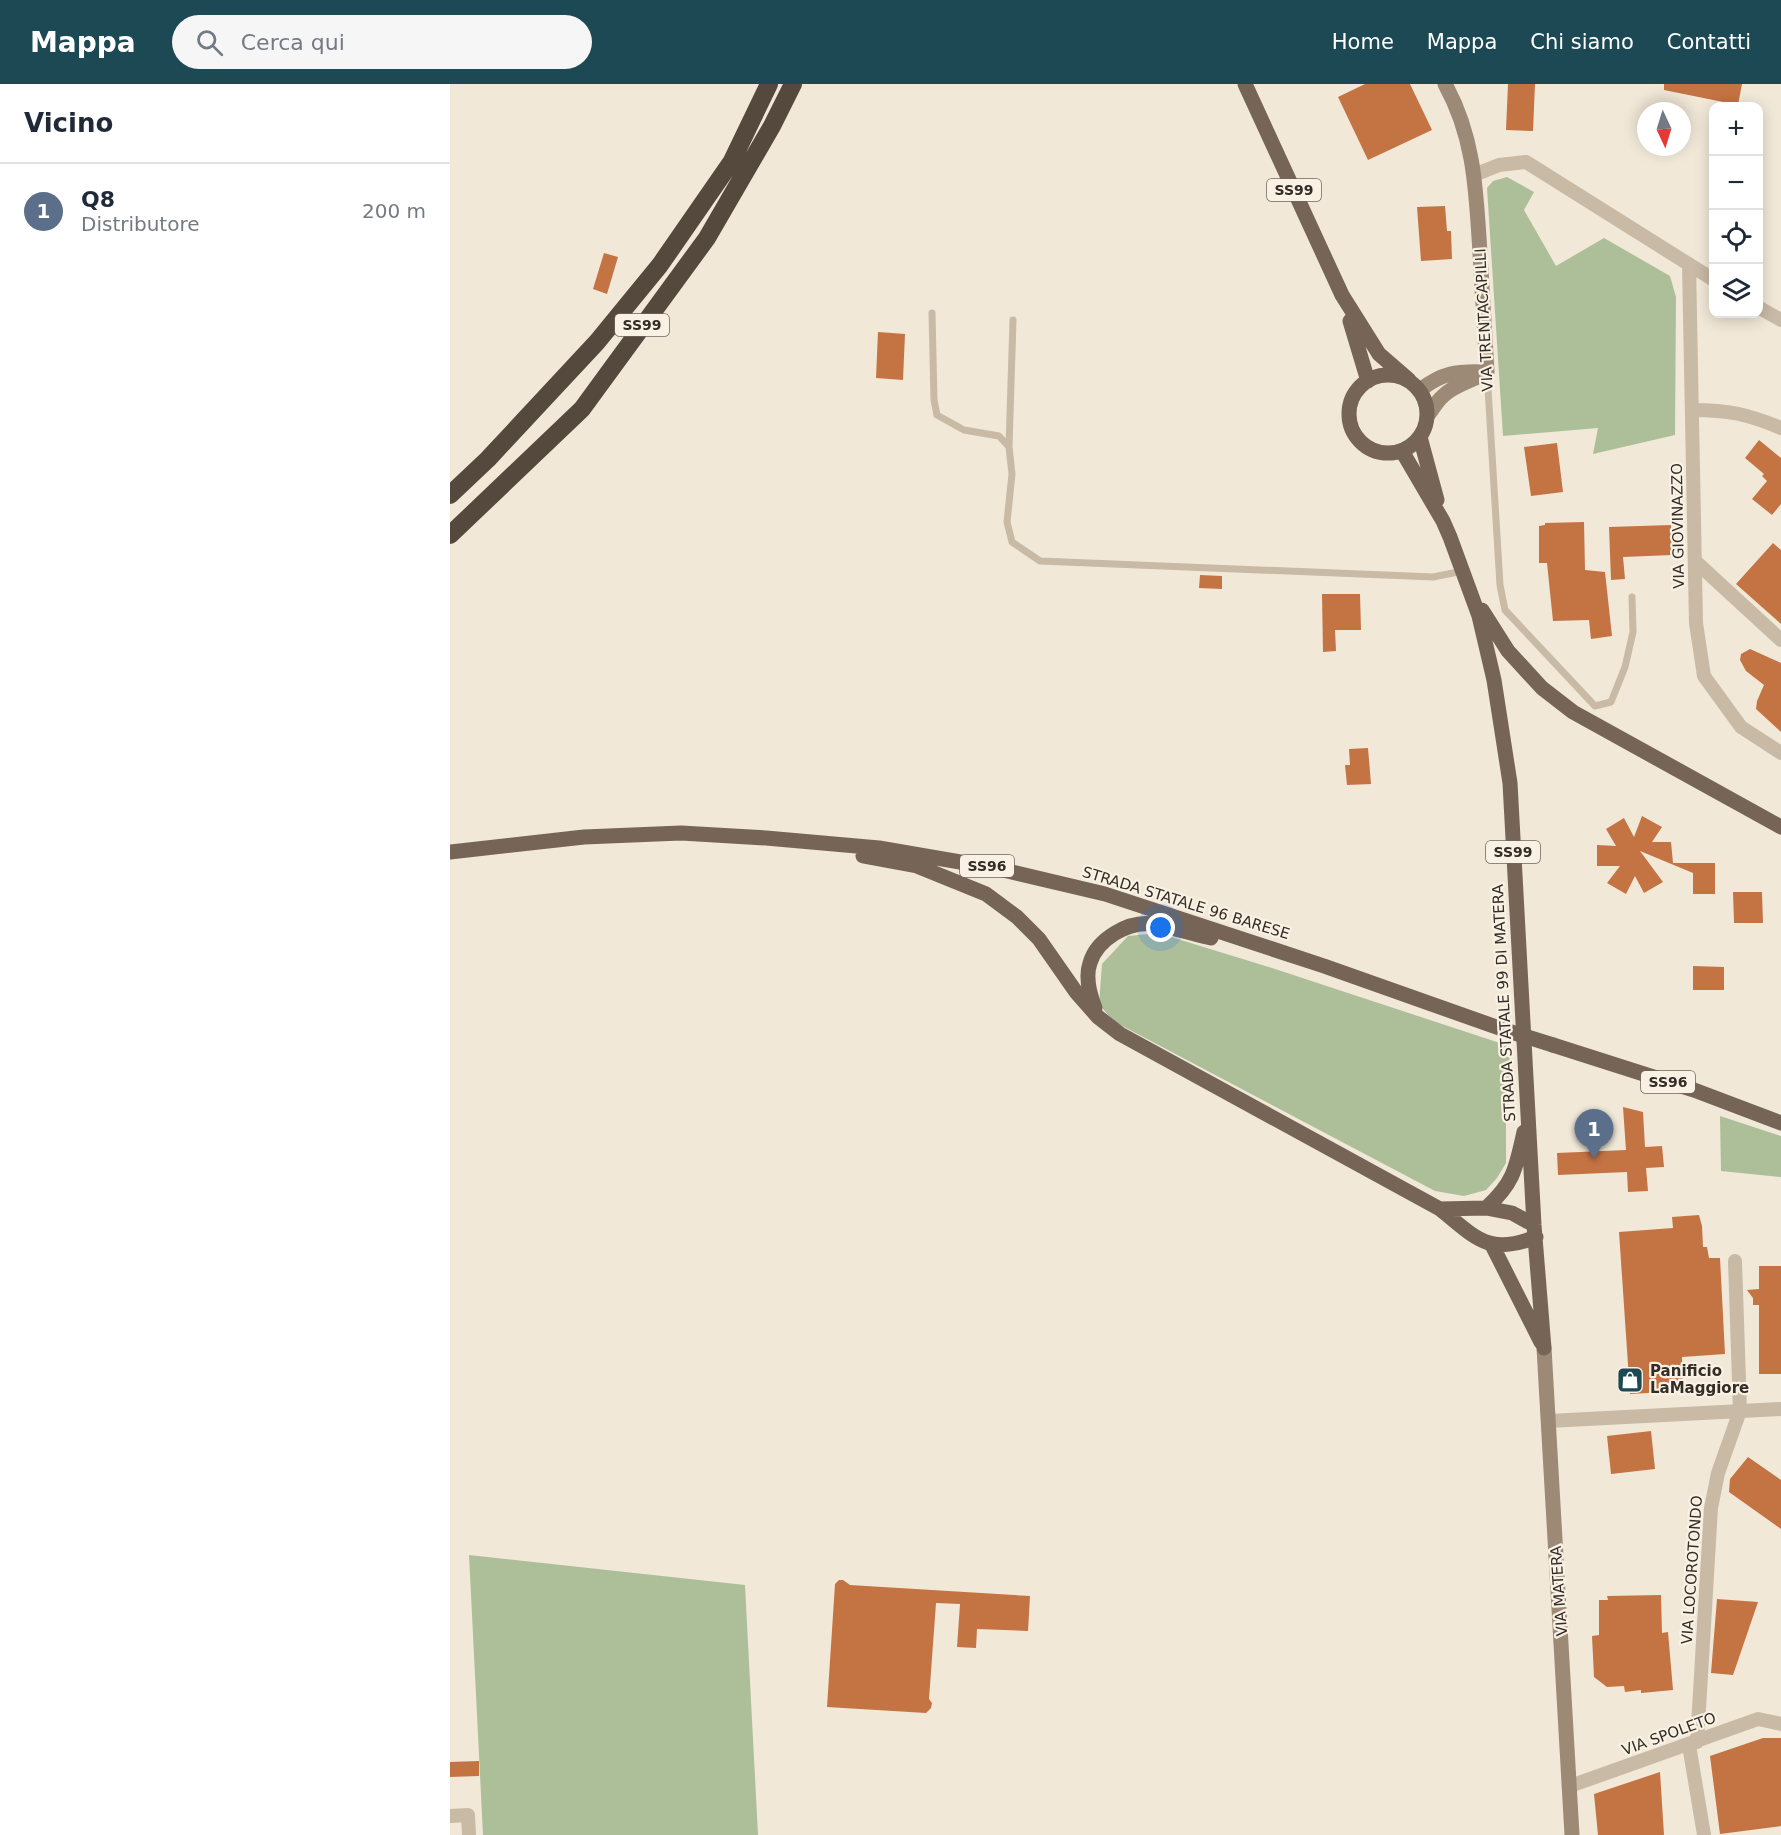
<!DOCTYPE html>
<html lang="it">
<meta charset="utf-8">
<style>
:root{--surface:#fff;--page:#f6f6f7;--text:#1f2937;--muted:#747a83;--line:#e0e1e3;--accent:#1d4954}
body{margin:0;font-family:"DejaVu Sans",sans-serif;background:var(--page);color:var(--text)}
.controls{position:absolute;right:18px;top:18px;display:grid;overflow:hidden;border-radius:12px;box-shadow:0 3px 15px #0003}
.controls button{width:54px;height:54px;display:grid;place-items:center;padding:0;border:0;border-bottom:2px solid var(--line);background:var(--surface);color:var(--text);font:30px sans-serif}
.compass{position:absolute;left:1187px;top:18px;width:54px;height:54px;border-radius:50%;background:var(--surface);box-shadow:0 3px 15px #0003;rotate:176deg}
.you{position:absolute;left:711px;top:844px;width:21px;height:21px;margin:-15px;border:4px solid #fff;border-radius:50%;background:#1a73e8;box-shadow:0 0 0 9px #1a73e833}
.badge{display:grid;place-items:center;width:39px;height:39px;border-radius:50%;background:var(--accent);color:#fff;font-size:20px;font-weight:700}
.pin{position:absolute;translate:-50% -50px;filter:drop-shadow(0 2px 3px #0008)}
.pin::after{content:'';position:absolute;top:32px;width:21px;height:18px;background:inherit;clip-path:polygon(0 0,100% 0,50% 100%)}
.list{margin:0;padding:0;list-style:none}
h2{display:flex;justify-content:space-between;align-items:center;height:78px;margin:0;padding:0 24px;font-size:26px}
h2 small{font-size:20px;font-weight:400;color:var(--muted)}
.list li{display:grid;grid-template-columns:39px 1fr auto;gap:18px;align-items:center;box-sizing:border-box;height:96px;padding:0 24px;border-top:2px solid var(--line)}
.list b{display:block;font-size:22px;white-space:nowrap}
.list p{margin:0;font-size:20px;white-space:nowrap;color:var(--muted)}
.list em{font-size:20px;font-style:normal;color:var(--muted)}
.icon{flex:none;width:33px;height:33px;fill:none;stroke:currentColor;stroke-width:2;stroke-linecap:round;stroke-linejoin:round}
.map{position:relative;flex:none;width:1331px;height:1751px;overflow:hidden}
header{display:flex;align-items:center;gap:36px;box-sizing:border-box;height:84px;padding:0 30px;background:var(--accent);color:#fff}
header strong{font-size:28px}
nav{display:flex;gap:33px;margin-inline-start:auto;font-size:21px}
.search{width:420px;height:54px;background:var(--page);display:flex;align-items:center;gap:15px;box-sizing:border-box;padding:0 21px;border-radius:33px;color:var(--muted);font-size:22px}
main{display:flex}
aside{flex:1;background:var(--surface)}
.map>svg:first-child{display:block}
.green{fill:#adbf99}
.building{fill:#c47343}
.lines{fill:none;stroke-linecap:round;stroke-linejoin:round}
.lane{stroke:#c8baa5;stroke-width:7}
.street{stroke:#c8baa5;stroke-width:14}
.secondary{stroke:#9c8976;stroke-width:15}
.primary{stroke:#766557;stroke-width:15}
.highway{stroke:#55483d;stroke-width:18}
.primary-bridge{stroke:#766557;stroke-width:15}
.labels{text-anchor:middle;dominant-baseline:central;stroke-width:4.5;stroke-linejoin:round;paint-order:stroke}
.shield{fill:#f9f2e4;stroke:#6f675f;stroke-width:1.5}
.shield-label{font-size:14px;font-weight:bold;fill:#342c26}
.street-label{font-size:15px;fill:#342c26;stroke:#f9f2e4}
.poi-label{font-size:15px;font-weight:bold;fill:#342c26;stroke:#f9f2e4;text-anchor:start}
</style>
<header>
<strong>Mappa</strong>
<div class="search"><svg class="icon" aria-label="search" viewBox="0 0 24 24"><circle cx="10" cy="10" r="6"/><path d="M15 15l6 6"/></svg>Cerca qui</div>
<nav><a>Home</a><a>Mappa</a><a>Chi siamo</a><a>Contatti</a></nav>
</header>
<main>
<aside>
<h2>Vicino<small></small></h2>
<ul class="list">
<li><span class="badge" style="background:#5c6f8a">1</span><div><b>Q8</b><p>Distributore</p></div><em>200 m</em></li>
</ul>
</aside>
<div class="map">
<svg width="1331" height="1751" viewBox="0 0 1331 1751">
<rect width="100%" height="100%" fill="#f1e8d8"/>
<path class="green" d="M1057,93L1084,108L1074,126L1106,182L1154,154L1220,192L1226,213L1225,351L1143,370L1148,344L1053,352L1037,104L1043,97Z
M708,849L822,884L1059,962L1060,987L1056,1039V1079L1047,1094L1036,1106L1014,1112L985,1107L663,937L649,920L652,880L678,852Z
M1270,1032L1331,1052V1093L1271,1087Z
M19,1471L295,1501L308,1751H33Z"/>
<path class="building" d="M915,0H960L982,46L918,76L888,13Z
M1058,0H1085L1083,47L1056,46Z
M1214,0H1292L1288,21L1214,6Z
M995,122L997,147H1001L1002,175L971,177L967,123Z
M154,169L168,173L157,210L143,205Z
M428,248L455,250L453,296L426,294Z
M1309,356L1331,374V420L1322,431L1302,415L1317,397L1312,392L1314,390L1295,374Z
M1107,359L1113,408L1081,412L1074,363Z
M1134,438L1135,486L1155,488L1162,552L1141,555L1139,536L1103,537L1097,479H1089V442L1095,441V439Z
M1221,441L1222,471L1173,473L1175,495L1161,496L1159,443Z
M1323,459L1331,466V540L1286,500Z
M750,491L772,492V505L749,504Z
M872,510H910L911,546H885L886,567L873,568Z
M1300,565L1331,579V648L1306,625L1307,617L1314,601L1296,587L1290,576L1291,570Z
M918,664L921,700L897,701L895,681H900L899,665Z
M1192,732L1212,743L1202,758H1221L1223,779H1265V810H1243V789L1190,767L1213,798L1194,809L1185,792L1176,810L1157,799L1170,782H1147V761L1166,762L1156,745L1174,734L1184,753Z
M1283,808H1312L1313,839H1284Z
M1243,882L1274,883V906H1243Z
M1173,1023L1193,1028L1195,1063L1212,1062L1214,1083L1196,1084L1198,1107L1178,1108L1177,1088L1108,1091L1107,1069L1176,1066Z
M1249,1131L1252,1142L1253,1163H1257L1259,1174H1270L1275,1270L1232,1273L1233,1307L1180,1310L1169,1148L1223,1144L1222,1133Z
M1309,1182H1331V1290H1309V1221H1303V1214L1297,1206L1309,1205Z
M1201,1347L1205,1385L1161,1390L1157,1352Z
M1298,1373L1331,1396V1445L1279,1408L1280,1395Z
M389,1496H393L400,1501L580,1512L578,1547L527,1545L526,1564L507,1563L510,1520L486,1519L479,1615L482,1619L481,1624L476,1629L377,1623L385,1500Z
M1211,1511L1212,1549L1218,1548L1223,1606L1191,1609V1606L1175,1608L1174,1602L1157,1603L1144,1593L1142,1552L1149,1551V1516H1158L1157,1512Z
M1267,1515L1308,1518L1283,1591L1261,1589Z
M1313,1654H1331V1742L1270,1750L1260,1672Z
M29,1677V1692L0,1693V1678Z
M1210,1688L1214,1751H1148L1144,1710Z"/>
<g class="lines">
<path class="lane" d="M482,229L484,316L487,331L514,346L549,352L559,363L562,390L557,438L562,458L590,477L983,493L1013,487
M1037,288L1050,501L1055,526L1145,622L1161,618L1175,583L1183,548L1182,513
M559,363L563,236"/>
<path class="street" d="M1024,91L1049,81L1076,78L1264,196
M1239,180L1246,539L1254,592L1291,643L1331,669
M1308,223L1331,236
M1242,326C1279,326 1297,330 1331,344
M1245,477L1331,556
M1099,1337L1331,1325
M1247,1658L1261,1424L1268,1389L1290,1327L1285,1177
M1239,1661L1254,1751
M1120,1702L1308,1635L1331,1640
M0,1732L18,1731L19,1751"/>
<path class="secondary" d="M995,0C1025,54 1026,108 1030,169C1032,209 1035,248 1037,288
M970,306C992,289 1006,287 1034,288
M978,331C983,325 987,317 993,312C1005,300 1023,297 1037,288
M1094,1264L1122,1751"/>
<path class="primary" d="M795,0L892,211L929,270L959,296
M900,237L918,297
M899 330a39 39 0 1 1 78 0a39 39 0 1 1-78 0Z
M970,353L987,416
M952,367L993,437L1000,453L1029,532L1044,596L1060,699L1084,1141L1094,1264
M1032,526L1058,567L1092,604L1123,628L1331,743
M0,768L134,753L231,749L316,754L429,764L545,784L655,810L874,882L1052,945
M413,772L467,782L536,810L567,833L589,855L626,908L648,933L670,950L990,1125C1026,1154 1038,1172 1086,1153
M645,924C640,911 635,893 640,879C647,855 678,837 702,840C722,843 742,850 761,854
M1103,961L1244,1006L1331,1039
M1036,1124C1064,1099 1066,1084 1074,1048
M990,1125L1036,1124L1062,1129L1084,1141
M1042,1161L1091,1258"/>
<path class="highway" d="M0,411L38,375L147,258L210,181L282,77L319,0
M0,451L132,325L257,154L322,42L343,0"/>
<path class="primary-bridge" d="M1052,945L1103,961"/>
</g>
<defs>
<symbol id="shop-square" viewBox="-11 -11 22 22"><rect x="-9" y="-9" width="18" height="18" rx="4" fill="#1d4954" stroke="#f9f2e4"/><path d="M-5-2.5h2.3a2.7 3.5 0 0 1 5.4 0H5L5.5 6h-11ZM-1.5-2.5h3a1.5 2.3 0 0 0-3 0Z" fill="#fff"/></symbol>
</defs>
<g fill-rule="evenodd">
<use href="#shop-square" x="1165" y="1281" width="30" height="30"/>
</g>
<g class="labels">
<g class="shield">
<rect x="817" y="95" width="54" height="22" rx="4.5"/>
<rect x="165" y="230" width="54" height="22" rx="4.5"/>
<rect x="1036" y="757" width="54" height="22" rx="4.5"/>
<rect x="510" y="771" width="54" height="22" rx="4.5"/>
<rect x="1191" y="987" width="54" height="22" rx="4.5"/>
</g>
<g class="shield-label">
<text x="844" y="106">SS99</text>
<text x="192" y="241">SS99</text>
<text x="1063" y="768">SS99</text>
<text x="537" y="782">SS96</text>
<text x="1218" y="998">SS96</text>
</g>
<g class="street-label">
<text transform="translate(1034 236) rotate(-93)">VIA TRENTACAPILLI</text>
<text transform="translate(1228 442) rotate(-91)">VIA GIOVINAZZO</text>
<text transform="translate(736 819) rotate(17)">STRADA STATALE 96 BARESE</text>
<text transform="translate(1054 919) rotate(-93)">STRADA STATALE 99 DI MATERA</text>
<text transform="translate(1242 1486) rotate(-86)">VIA LOCOROTONDO</text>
<text transform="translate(1109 1507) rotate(-94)">VIA MATERA</text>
<text transform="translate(1219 1650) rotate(-20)">VIA SPOLETO</text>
</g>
<g class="poi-label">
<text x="1200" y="1287">Panificio<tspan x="1200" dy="17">LaMaggiore</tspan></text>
</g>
</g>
</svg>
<div class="controls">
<button>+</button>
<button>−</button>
<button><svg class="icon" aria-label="locate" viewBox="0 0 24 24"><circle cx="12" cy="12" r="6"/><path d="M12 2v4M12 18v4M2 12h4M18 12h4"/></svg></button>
<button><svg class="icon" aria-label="layers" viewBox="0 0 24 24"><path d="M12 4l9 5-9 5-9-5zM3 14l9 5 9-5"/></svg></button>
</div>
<svg class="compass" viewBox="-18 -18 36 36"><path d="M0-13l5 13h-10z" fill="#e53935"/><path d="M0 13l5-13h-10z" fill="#747a83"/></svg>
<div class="you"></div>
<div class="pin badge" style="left:1144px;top:1075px;background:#5c6f8a">1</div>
</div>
</main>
